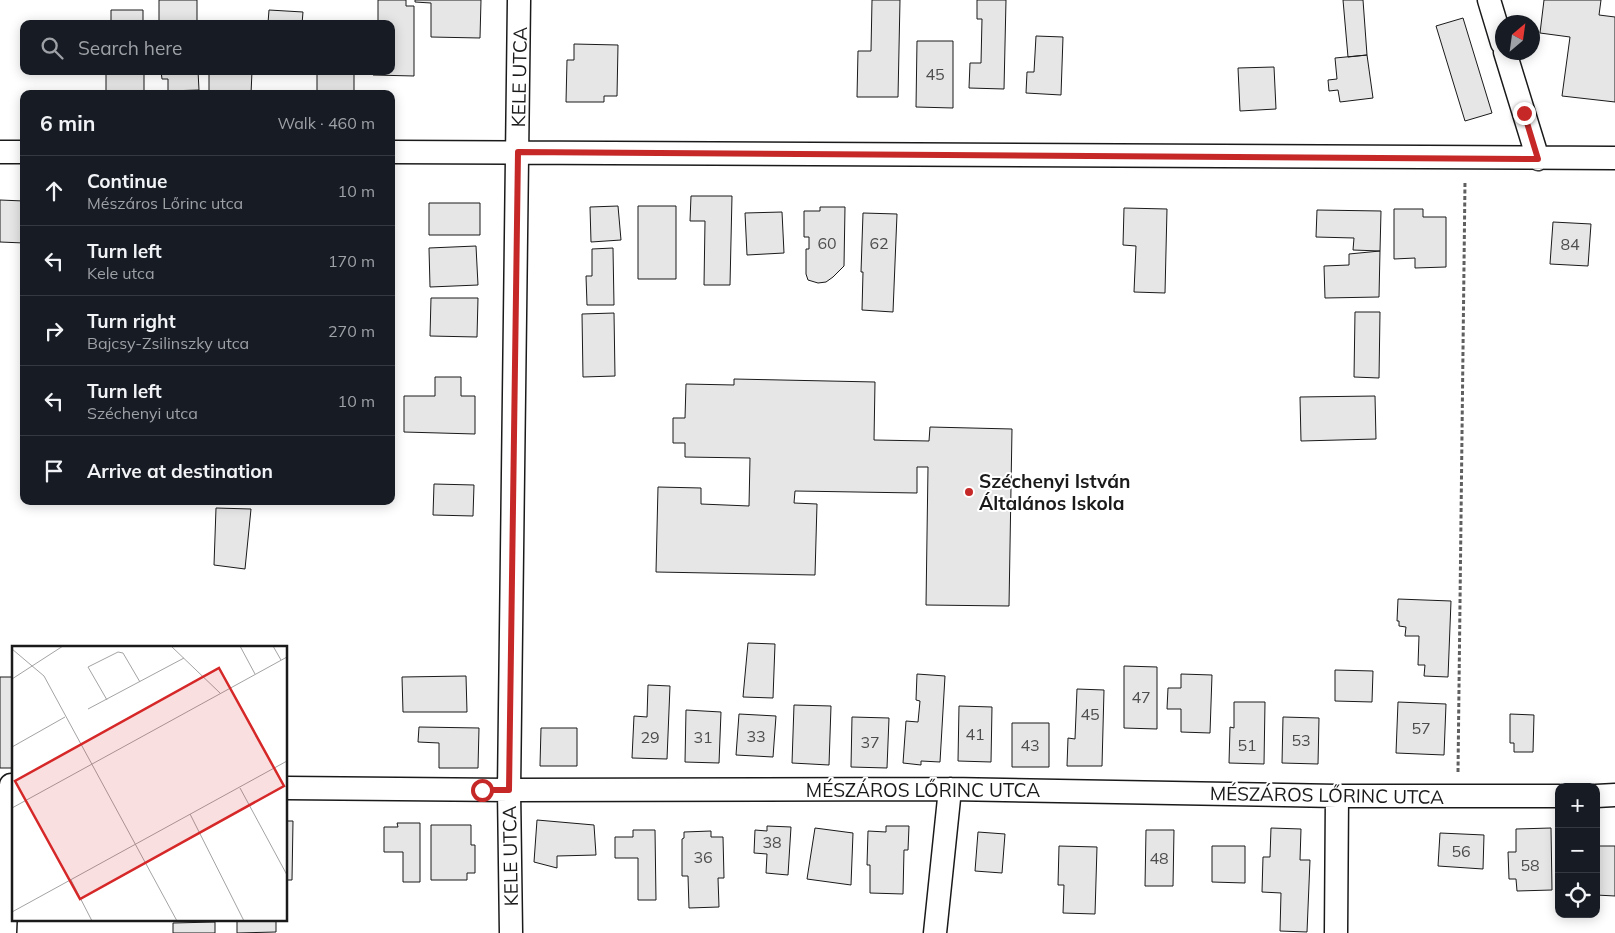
<!DOCTYPE html>
<meta charset="utf-8">
<style>
:root{--surface:#171b24;--page:#242831;--text:#f1f3f6;--muted:#9ea1a6;--line:#363941}
body{margin:0;font-family:Mulish,sans-serif;background:var(--page);color:var(--text)}
.controls{position:absolute;right:15px;bottom:15px;display:grid;overflow:hidden;border-radius:10px;box-shadow:0 2px 12px #0003}
.controls button{width:45px;height:45px;display:grid;place-items:center;padding:0;border:0;border-bottom:1px solid var(--line);background:var(--surface);color:var(--text);font:25px sans-serif}
.compass{position:absolute;left:1495px;top:15px;width:45px;height:45px;border-radius:50%;background:var(--surface);box-shadow:0 2px 12px #0003;rotate:29deg}
.stop{position:absolute;width:15px;height:15px;margin:-11px;border:4px solid #c62828;border-radius:50%;background:#fff}
.stop.end{background:#c62828;border-color:#fff;box-shadow:0 1px 5px #0008}
.list{margin:0;padding:0;list-style:none}
h2{display:flex;justify-content:space-between;align-items:center;height:65px;margin:0;padding:0 20px;font-size:21px}
h2 small{font-size:16px;font-weight:400;color:var(--muted)}
.list li{display:grid;grid-template-columns:32px 1fr auto;gap:15px;align-items:center;box-sizing:border-box;height:70px;padding:0 20px;border-top:1px solid var(--line)}
.list b{display:block;font-size:19px;white-space:nowrap}
.list p{margin:0;font-size:16px;white-space:nowrap;color:var(--muted)}
.list em{font-size:16px;font-style:normal;color:var(--muted)}
.icon{flex:none;width:28px;height:28px;fill:none;stroke:currentColor;stroke-width:2;stroke-linecap:round;stroke-linejoin:round}
.map{position:relative;flex:none;width:1615px;height:933px;overflow:hidden}
.search{position:absolute;background:var(--surface);box-shadow:0 2px 12px #0003;left:20px;top:20px;width:375px;height:55px;display:flex;align-items:center;gap:12px;box-sizing:border-box;padding:0 18px;border-radius:10px;color:var(--muted);font-size:19px}
.panel{position:absolute;background:var(--surface);box-shadow:0 2px 12px #0003;left:20px;top:90px;width:375px;height:415px;border-radius:10px}
.map>svg:first-child{display:block}
.building{fill:#e6e6e6;stroke:#1a1a1a}
.lines{fill:none;stroke-linecap:round;stroke-linejoin:round}
.street-casing{stroke:#1a1a1a;stroke-width:25}
.path{stroke:#5f5f5f;stroke-width:3;stroke-dasharray:4 2.5;stroke-linecap:butt}
.street{stroke:#fff;stroke-width:22}
.route{stroke:#c62828;stroke-width:6}
.poi-dot{fill:#c62828;stroke:#fff;stroke-width:2}
.labels{text-anchor:middle;dominant-baseline:central;stroke-width:4;stroke-linejoin:round;paint-order:stroke}
.number-label{font-size:16px;fill:#4d4d4d}
.street-label{font-size:19px;fill:#1a1a1a;stroke:#fff}
.poi-label{font-size:19px;font-weight:bold;fill:#1a1a1a;stroke:#fff;text-anchor:start}
.inset-road{fill:none;stroke:#a3a3a3;stroke-width:1}
.view{fill:#d62828;fill-opacity:0.15;stroke:#d62828;stroke-width:2.5}
.inset-edge{fill:none;stroke:#1a1a1a;stroke-width:2.5}
</style>
<div class="map">
<svg width="1615" height="933" viewBox="0 0 1615 933">
<rect width="100%" height="100%" fill="#fff"/>
<path class="building" d="M159,0H197V24H159Z
M378,0H406V6H414V76L373,75V71H391V24H378Z
M415,0H481L480,38L431,37V3L415,2Z
M872,0H900L898,97H857L858,51H871Z
M977,0H1006L1004,89L969,88L970,63H981L982,19H977Z
M1343,0H1363L1367,55L1348,57Z
M1544,0H1601L1599,15L1615,17V102L1562,96L1570,37L1540,33Z
M111,10H143V24H111Z
M269,10L303,12L302,24H264L268,23Z
M1463,18L1492,113L1465,121L1436,26Z
M332,22H353V24H332Z
M1036,36L1063,37L1061,95L1026,93L1027,72H1034Z
M917,41H953V108L916,107Z
M574,44L618,45L617,96H604V102H566L567,60H574Z
M1367,55L1373,98L1340,102L1338,90L1329,91L1328,80L1337,79L1335,58Z
M1274,67L1276,109L1240,111L1238,68Z
M106,71H144V94H106Z
M161,71H198L199,90L168,91V79H162Z
M220,71H252L251,94H209V74H220Z
M317,71H354V94H317Z
M691,196H732L730,285H704L705,221H690Z
M0,200L24,201V243L0,242Z
M429,203H480V235H429Z
M618,206L621,240L591,242L590,207Z
M638,206H676V279H638Z
M820,207H845L844,266L833,277L826,282L818,283L808,280L806,274V249H809V237H804V211H820Z
M1124,208L1167,209L1165,293L1134,292L1136,246L1123,245Z
M1394,209H1423V217H1446V267L1415,268V258L1394,259Z
M1317,210L1381,211L1380,251L1353,250L1354,238L1316,237Z
M782,212L784,253L747,255L745,213Z
M863,213L897,214L893,312L862,310L863,272H861Z
M1553,222L1591,224L1588,266L1550,264Z
M476,246L478,285L430,287L429,248Z
M613,248L614,305H587L586,276H592V249Z
M1380,251L1379,297L1325,298L1324,266L1349,265V254Z
M431,298H478L477,337L430,336Z
M1355,312H1380L1379,378L1354,377Z
M614,313L615,376L583,377L582,314Z
M435,377H461V396H475V434L404,432V396H435Z
M734,379L875,382L874,440L929,441L930,427L1012,429L1009,606L926,605L928,467H917V493L795,491L794,503L817,504L815,575L656,572L658,487L701,488V504L749,506L750,458L685,457V443H673V418H685L686,384L734,385Z
M1375,396L1376,439L1301,441L1300,397Z
M434,484L474,485L473,516L433,515Z
M216,508L251,509L245,569L214,565Z
M1398,599L1451,601L1448,677L1424,676L1425,665H1418L1419,636H1405L1406,627L1399,626V621H1397Z
M748,643L775,644L773,698L743,697Z
M1124,666L1157,667V729L1124,728Z
M1335,670L1373,671L1372,702L1335,701Z
M917,674L945,676L940,762L921,761V765L903,763L906,721L918,722L920,701L916,700Z
M1181,674L1212,675L1210,733L1181,732V709H1167L1168,688H1181Z
M466,676L467,712H403L402,677Z
M0,677H14V768H0Z
M648,685L670,686L667,759L632,758L634,716L647,717Z
M1077,689L1104,690L1102,766H1067L1068,738L1075,739Z
M1234,702H1265L1264,764L1229,763L1230,727L1234,728Z
M1398,702L1446,704L1444,755L1396,753Z
M794,705L831,706L829,765L792,763Z
M959,706L992,707L991,762L958,761Z
M686,710L721,712L719,763L685,762Z
M739,714L776,716L773,757L736,755Z
M1510,714L1534,715L1533,752H1514V743H1510Z
M852,717L889,718L887,768L851,767Z
M1283,717L1319,718L1318,764L1282,763Z
M1012,723H1049V767H1012Z
M419,727L479,728L478,768H439V743L418,742Z
M541,728H577V766H540Z
M537,820L594,825L596,855L557,856V868L534,862Z
M286,821H293L292,880H286Z
M397,823H420V882H403V852H384V827H398Z
M431,825H471V845H475V873H467V880H431Z
M767,826L791,827L788,875L766,873L767,854L754,853L755,830L767,831Z
M886,826H909L908,850H904L903,894L870,893V865H867L868,831L886,832Z
M815,828L853,833L851,885L807,879Z
M1271,828L1301,829L1300,860H1310L1307,932L1280,931L1281,893L1262,892L1263,857H1270Z
M1551,828L1552,890L1517,891L1516,879H1509L1508,852H1516V829Z
M633,830H655L656,900H638V858H615V837H633Z
M1146,830H1174L1173,886H1145Z
M711,831V837H723L724,878H718L719,907L689,908L688,876H682V839L684,838V832Z
M978,832L1005,834L1002,873L975,871Z
M1440,833L1484,835L1483,869L1438,866Z
M1059,846L1097,847L1095,914L1063,913L1064,885H1058Z
M1212,846H1245V883L1212,882Z
M1596,846H1615V896L1596,895Z
M237,919H276V932L237,933Z
M215,922V933H173V923Z"/>
<g class="lines">
<defs>
<path id="street" d="M1489,0L1502,43
M1505,52L1538,159
M0,152H24
M391,152L1615,158
M286,788L509,790L950,789L1337,796H1559
M1596,796L1615,795
M5,933L11,785
M511,933L509,790L519,0
M935,933L950,789
M1336,933L1337,796"/>
</defs>
<use href="#street" class="street-casing"/>
<path class="path" d="M1458,772L1465,181"/>
<use href="#street" class="street"/>
</g>
<g class="lines">
<path class="route" d="M482,790H509L518,152L1538,159L1524,113"/>
</g>
<circle class="poi-dot" cx="969" cy="492" r="5"/>
<g class="labels">
<g class="number-label">
<text x="935" y="74">45</text>
<text x="827" y="243">60</text>
<text x="879" y="243">62</text>
<text x="1570" y="244">84</text>
<text x="1141" y="697">47</text>
<text x="1090" y="714">45</text>
<text x="1421" y="728">57</text>
<text x="975" y="734">41</text>
<text x="756" y="736">33</text>
<text x="650" y="737">29</text>
<text x="703" y="737">31</text>
<text x="1301" y="740">53</text>
<text x="870" y="742">37</text>
<text x="1030" y="745">43</text>
<text x="1247" y="745">51</text>
<text x="772" y="842">38</text>
<text x="1461" y="851">56</text>
<text x="703" y="857">36</text>
<text x="1159" y="858">48</text>
<text x="1530" y="865">58</text>
</g>
<g class="street-label">
<text transform="translate(519 77) rotate(-89)">KELE UTCA</text>
<text x="923" y="790">MÉSZÁROS LŐRINC UTCA</text>
<text transform="translate(1327 795) rotate(1)">MÉSZÁROS LŐRINC UTCA</text>
<text transform="translate(510 856) rotate(-91)">KELE UTCA</text>
</g>
<g class="poi-label">
<text x="979" y="481">Széchenyi István<tspan x="979" dy="22">Általános Iskola</tspan></text>
</g>
</g>
<g transform="translate(12 646)">
<rect width="275" height="275" fill="#fff"/>
<path class="inset-road" d="M159,0L208,47M228,0L243,28M261,0L269,14M0,3L32,30L165,275M0,33L51,0M95,54L76,21L106,6L111,7L128,36M76,63L172,12M0,101L53,71M228,142L275,229M0,162L275,11M178,168L232,275M59,234L80,275M0,266L275,115"/>
<path class="view" d="M207,22L272,140L68,253L3,135Z"/>
<rect width="275" height="275" class="inset-edge"/>
</g>
</svg>
<div class="controls">
<button>+</button>
<button>−</button>
<button><svg class="icon" aria-label="locate" viewBox="0 0 24 24"><circle cx="12" cy="12" r="6"/><path d="M12 2v4M12 18v4M2 12h4M18 12h4"/></svg></button>
</div>
<svg class="compass" viewBox="-18 -18 36 36"><path d="M0-13l5 13h-10z" fill="#e53935"/><path d="M0 13l5-13h-10z" fill="#9ea1a6"/></svg>
<div class="stop" style="left:482px;top:790px"></div>
<div class="stop end" style="left:1524px;top:113px"></div>
<div class="search"><svg class="icon" aria-label="search" viewBox="0 0 24 24"><circle cx="10" cy="10" r="6"/><path d="M15 15l6 6"/></svg>Search here</div>
<section class="panel">
<h2>6 min<small>Walk · 460 m</small></h2>
<ul class="list">
<li><svg class="icon" aria-label="ahead" viewBox="0 0 24 24"><path d="M12 20V5M6 11l6-6 6 6"/></svg><div><b>Continue</b><p>Mészáros Lőrinc utca</p></div><em>10 m</em></li>
<li><svg class="icon" aria-label="left" viewBox="0 0 24 24"><path d="M17 20v-9H6M10 6l-5 5 5 5"/></svg><div><b>Turn left</b><p>Kele utca</p></div><em>170 m</em></li>
<li><svg class="icon" aria-label="right" viewBox="0 0 24 24"><path d="M7 20v-9h11M14 6l5 5-5 5"/></svg><div><b>Turn right</b><p>Bajcsy-Zsilinszky utca</p></div><em>270 m</em></li>
<li><svg class="icon" aria-label="left" viewBox="0 0 24 24"><path d="M17 20v-9H6M10 6l-5 5 5 5"/></svg><div><b>Turn left</b><p>Széchenyi utca</p></div><em>10 m</em></li>
<li><svg class="icon" aria-label="arrive" viewBox="0 0 24 24"><path d="M6 21V4h12l-3 4 3 4H6"/></svg><div><b>Arrive at destination</b></div></li>
</ul>
</section>
</div>
